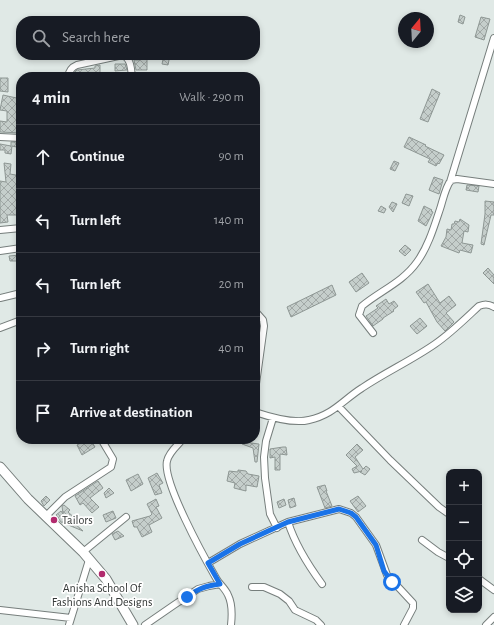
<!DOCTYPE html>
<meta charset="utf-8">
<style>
:root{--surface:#171b24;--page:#242831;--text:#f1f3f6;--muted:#9ea1a6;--line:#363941}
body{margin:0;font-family:"Alegreya Sans",sans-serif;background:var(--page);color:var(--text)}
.controls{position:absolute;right:12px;bottom:12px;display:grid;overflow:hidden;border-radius:8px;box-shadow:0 2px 6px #0003}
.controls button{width:36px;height:36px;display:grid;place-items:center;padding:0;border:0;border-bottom:1px solid var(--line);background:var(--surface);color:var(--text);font:20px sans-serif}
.compass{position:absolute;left:398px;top:12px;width:36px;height:36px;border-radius:50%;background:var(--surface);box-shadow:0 2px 6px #0003;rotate:18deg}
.stop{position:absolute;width:12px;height:12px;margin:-9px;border:3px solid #1a73e8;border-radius:50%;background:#fff}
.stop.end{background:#1a73e8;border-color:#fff;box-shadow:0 1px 4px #0008}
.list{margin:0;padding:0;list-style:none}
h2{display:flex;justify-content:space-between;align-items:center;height:52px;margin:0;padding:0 16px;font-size:17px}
h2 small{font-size:13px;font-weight:400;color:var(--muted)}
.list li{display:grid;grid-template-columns:26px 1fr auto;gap:12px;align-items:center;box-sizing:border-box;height:64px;padding:0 16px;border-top:1px solid var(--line)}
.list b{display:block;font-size:15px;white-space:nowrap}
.list em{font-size:13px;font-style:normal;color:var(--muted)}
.icon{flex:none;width:22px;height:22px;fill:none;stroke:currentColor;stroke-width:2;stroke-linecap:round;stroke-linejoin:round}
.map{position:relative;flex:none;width:494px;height:625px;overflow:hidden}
.search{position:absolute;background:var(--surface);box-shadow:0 2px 6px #0003;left:16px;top:16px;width:244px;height:44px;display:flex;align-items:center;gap:10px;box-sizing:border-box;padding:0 14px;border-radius:16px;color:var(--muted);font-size:15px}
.panel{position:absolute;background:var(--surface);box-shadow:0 2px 6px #0003;left:16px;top:72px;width:244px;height:372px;border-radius:16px}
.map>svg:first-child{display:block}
.building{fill:url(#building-cross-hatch);stroke:#8e9794}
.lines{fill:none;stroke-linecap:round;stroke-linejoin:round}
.street-casing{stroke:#767e7c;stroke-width:8}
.secondary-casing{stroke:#767e7c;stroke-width:11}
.street{stroke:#fff;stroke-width:6}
.secondary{stroke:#fff;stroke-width:9}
.route{stroke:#1a73e8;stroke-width:5}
.poi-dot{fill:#b22b6e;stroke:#fff;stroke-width:1.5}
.labels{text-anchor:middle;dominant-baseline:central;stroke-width:3.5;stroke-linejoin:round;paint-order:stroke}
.poi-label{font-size:12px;fill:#343837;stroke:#fff;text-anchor:start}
</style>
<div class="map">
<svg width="494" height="625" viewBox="0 0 494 625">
<defs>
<pattern id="building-cross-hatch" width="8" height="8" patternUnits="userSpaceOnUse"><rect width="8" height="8" fill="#c5cecb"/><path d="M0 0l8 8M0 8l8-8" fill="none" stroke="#a1a8a6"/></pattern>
</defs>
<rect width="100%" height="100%" fill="#e0e9e6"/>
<path class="building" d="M460,15L465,17L463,24L458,22Z
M481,17L490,19L484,40L475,37Z
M164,55H170L168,65L162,64Z
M140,57H147V70H136L134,60H140Z
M115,64H125L127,70L115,71Z
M100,65V76L73,77L74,73L77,70L95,68V66Z
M0,78H8V92L0,91Z
M432,89L440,93L428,122L420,119Z
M3,95L21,99V133L0,132V121L7,122V111L0,110Z
M409,137L426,145L425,146L444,155L439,164L438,163L436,166L428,162L430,159L404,147Z
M11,142H21V148L12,146L11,154L5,153V150H0V144L11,146Z
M394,161L399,163L395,171L390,169Z
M4,163L11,164L10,174L21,176V192H19L21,215H7L8,222L0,223V181L6,182Z
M434,177L443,180L439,194L429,190Z
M467,185L479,186L478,192L466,190Z
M406,194L413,196L409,206L402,203Z
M485,201L494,202V215H491L484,245L481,244L485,214Z
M392,202L397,204L393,212L389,207Z
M381,206L386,209L384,213L378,211Z
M424,206L432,210L431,211L433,212L426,226L418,221Z
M460,219L469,225L468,232L464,231L462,243L473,245L471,253L460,250L459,253L441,246L446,237L447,229L451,230L452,224H454L455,221L459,222Z
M405,245L411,250L405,256L399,251Z
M20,255V261H10L9,256Z
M488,268L494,275V284L483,273Z
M362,273L369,283L356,292L349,282Z
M428,284L440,303L449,296L456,305L446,313L454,322L445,331L437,322L426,302L424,303L416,292Z
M332,285L336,295L291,317L287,307Z
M386,299L389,304L394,301L398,306L393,310L394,311L383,318V319L373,326L366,316L378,308L376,306Z
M420,318L427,326L417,334L410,326Z
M88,439H90L95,447L82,455L77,445Z
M243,442L259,444L257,462H255L253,448L242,444Z
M357,444L363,450L355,457L363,469L366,466L370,469L365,475L360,472L362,471L354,473L352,469L357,466L346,455Z
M283,447H286L287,455L280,454V470H275V457L270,458V449Z
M238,470L246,471L248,474L259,476L257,487L246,485V491L234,488L235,483L227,481L229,471L238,472Z
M157,473L163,483L159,485L162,493L155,495L148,478Z
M138,474L143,484L131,491L126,480Z
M98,481L103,488L90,498L99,507L92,513L83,503L80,505L75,496Z
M325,485L327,491H326L332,506L325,508L317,487Z
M109,488L114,493L106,498L104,493Z
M46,496L50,500L44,506L41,501Z
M358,496L366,506L358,512L350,501Z
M294,498L296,506L290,508L288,500Z
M156,499L159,506L156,507L162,518L149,525L152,532L142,537L137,527H134L132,521L150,516L152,514L147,504Z
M284,499L286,505L279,508L277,502Z
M64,505L70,510L68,512L77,520L74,523L83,531L61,522L56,515L61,511L63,514L62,506Z
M113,511L116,518L106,522L103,515Z
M118,531L124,536L115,540L112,534Z"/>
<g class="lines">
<defs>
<path id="street" d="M68,77C69,70 72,67 77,65L123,55C131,59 131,69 132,77
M0,137L21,138
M450,182L494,38
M0,230L21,228
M0,251L21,248
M0,298L21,293
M0,328L21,320
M373,333L359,315L362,306C380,291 403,282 417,262C428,247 434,227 440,209C443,200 445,188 451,180L457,179L494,184
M255,391L264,326L263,320L255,311
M339,407L390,460L439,507L449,514
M255,412C270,417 293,424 309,420C333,415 343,400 362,388C386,372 412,360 435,344C451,333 465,319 479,306C485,304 488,304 494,307
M273,418L266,441L264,457L265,478L270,514L277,528
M183,439C177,446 169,452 167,461C162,481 204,557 216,578C219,584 225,588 228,595C232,603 232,616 231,625
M45,517L65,497L111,467L113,459L101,439
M288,522C295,544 308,565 322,584
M422,540L438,552L449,558
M83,552L126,517
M208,563L240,544L288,522L339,509L351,513L356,517L376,545L387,575L413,603V608L404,625
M479,579L494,590
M252,587H264L280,594L289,601L295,610L316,620L321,625
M0,610L71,618
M69,625L89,560
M145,625L174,605L198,589L209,586L220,584
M486,625L494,617"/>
<path id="secondary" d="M0,467L28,499L83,552L106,579L133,625"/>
</defs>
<use href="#street" class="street-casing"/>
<use href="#secondary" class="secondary-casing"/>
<use href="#street" class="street"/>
<use href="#secondary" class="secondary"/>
</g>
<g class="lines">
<path class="route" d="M187,597C199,588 206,586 220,584L208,563L240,544L288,522L339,509L351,513L356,517L376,545L384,571L392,582"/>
</g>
<g class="poi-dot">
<circle cx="54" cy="520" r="4"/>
<circle cx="102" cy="574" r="4"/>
</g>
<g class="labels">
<g class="poi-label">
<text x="62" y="520">Tailors</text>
<text x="102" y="588" text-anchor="middle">Anisha School Of<tspan x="102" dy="14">Fashions And Designs</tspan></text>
</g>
</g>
</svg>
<div class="controls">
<button>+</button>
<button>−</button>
<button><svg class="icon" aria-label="locate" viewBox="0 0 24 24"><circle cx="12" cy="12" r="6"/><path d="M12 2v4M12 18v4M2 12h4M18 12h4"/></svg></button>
<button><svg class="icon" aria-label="layers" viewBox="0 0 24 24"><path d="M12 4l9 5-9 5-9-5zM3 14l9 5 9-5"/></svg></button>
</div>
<svg class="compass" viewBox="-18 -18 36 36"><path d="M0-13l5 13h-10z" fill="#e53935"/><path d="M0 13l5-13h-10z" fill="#9ea1a6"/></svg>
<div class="stop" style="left:392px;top:582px"></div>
<div class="stop end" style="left:187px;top:597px"></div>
<div class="search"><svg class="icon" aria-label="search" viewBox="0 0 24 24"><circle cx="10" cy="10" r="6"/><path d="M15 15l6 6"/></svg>Search here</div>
<section class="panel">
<h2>4 min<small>Walk · 290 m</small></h2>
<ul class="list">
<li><svg class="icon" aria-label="ahead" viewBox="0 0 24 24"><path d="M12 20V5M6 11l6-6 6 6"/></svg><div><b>Continue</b></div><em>90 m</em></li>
<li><svg class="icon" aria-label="left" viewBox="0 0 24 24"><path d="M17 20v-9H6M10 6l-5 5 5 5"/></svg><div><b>Turn left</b></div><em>140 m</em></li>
<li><svg class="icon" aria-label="left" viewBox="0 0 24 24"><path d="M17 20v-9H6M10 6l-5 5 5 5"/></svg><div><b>Turn left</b></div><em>20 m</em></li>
<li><svg class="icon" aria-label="right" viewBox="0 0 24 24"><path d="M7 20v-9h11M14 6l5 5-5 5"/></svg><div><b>Turn right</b></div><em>40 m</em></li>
<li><svg class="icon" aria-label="arrive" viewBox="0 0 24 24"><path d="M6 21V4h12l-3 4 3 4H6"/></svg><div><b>Arrive at destination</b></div></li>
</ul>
</section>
</div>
